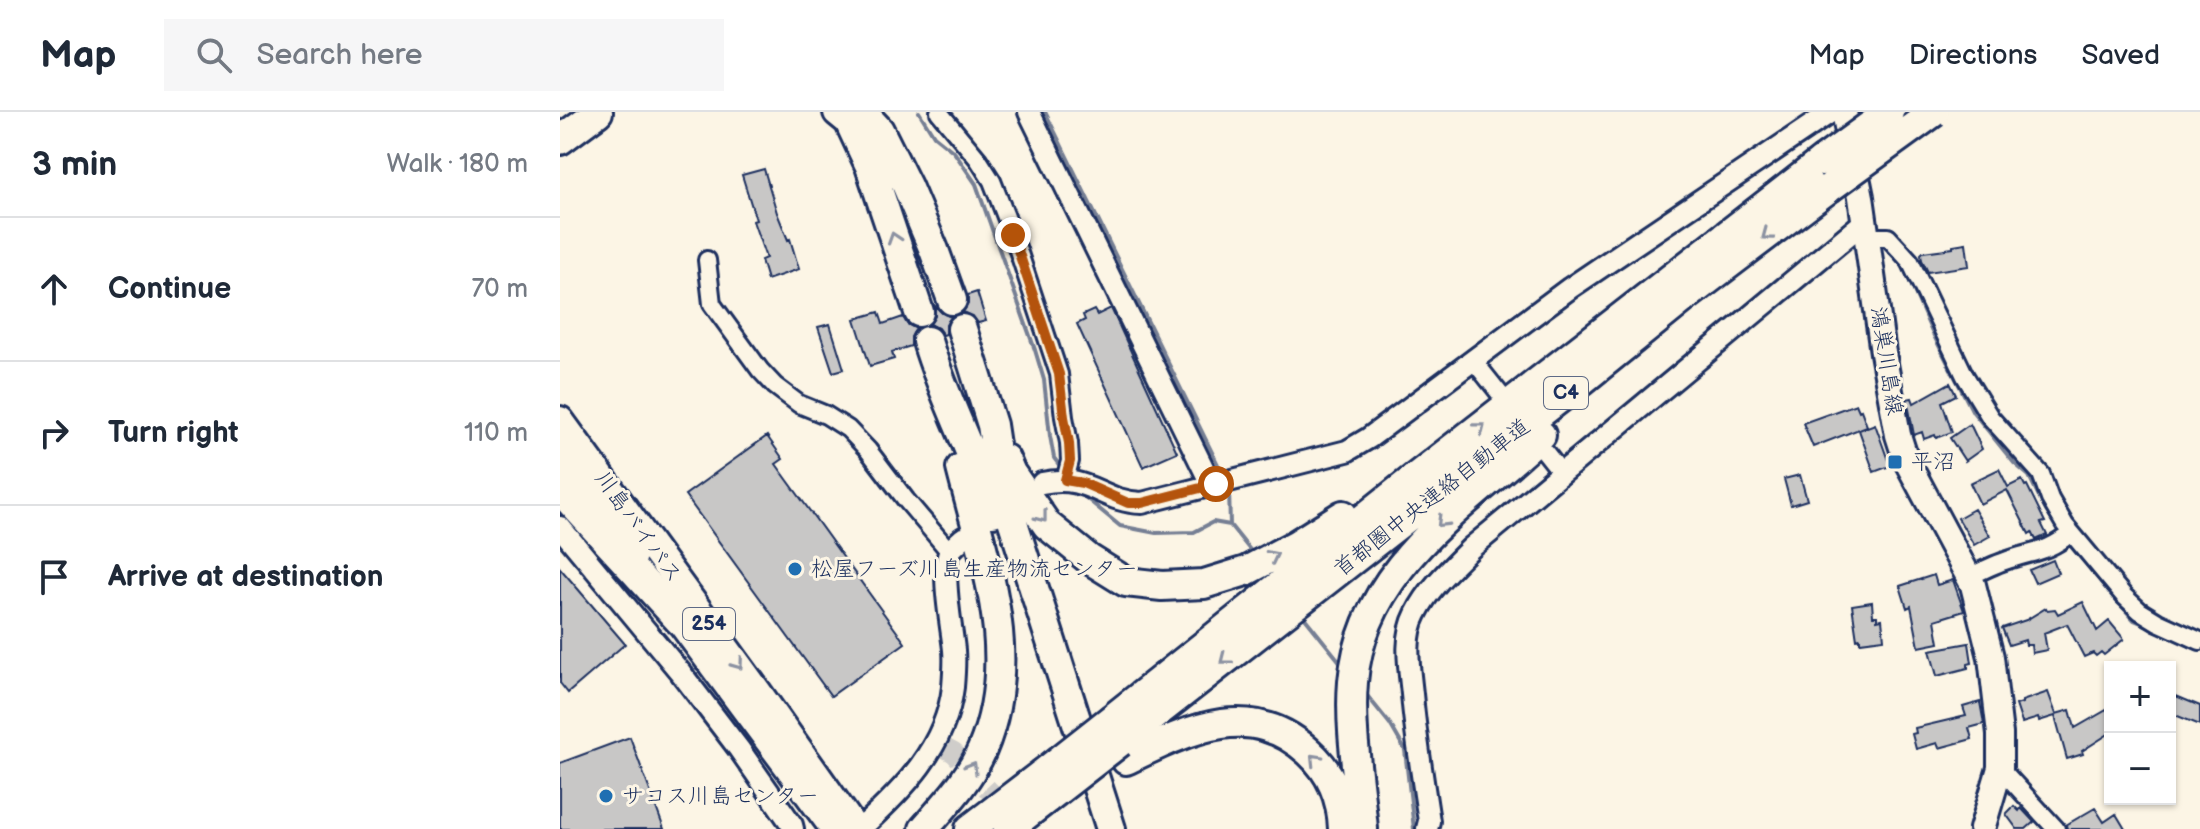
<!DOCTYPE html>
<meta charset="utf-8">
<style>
:root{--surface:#fff;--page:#f6f6f7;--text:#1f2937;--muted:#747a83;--line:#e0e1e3}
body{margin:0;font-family:"Balsamiq Sans","Klee One",sans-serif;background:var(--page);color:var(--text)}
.controls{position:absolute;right:24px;bottom:24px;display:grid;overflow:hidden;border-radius:0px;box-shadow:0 2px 6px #0004}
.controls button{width:72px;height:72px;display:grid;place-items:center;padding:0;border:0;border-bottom:2px solid var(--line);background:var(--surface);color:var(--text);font:40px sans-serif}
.stop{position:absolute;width:24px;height:24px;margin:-18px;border:6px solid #b45309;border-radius:50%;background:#fff}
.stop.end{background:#b45309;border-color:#fff;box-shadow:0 2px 8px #0008}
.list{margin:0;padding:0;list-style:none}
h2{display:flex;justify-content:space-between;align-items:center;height:104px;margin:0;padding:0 32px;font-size:34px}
h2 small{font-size:26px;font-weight:400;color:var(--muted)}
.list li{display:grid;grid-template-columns:52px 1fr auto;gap:24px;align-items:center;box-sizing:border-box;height:144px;padding:0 32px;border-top:2px solid var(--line)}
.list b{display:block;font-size:30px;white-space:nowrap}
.list em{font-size:26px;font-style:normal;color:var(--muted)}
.icon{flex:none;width:44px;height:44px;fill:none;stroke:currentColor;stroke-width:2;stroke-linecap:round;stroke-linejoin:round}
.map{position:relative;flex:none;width:1640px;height:717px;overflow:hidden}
header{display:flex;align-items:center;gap:48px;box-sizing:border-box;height:112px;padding:0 40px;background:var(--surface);border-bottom:2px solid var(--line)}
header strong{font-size:38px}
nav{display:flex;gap:44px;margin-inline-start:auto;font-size:28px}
.search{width:560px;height:72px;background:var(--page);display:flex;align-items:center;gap:20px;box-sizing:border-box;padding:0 28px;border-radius:0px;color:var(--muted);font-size:30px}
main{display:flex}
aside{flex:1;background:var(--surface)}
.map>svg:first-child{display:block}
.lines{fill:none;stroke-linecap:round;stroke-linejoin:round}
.stream{stroke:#767f94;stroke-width:4}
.building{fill:#c8c7c6;stroke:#1b2f5e;stroke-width:2}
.tertiary-tunnel{stroke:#cfcdca;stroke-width:20;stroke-dasharray:20 10;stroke-linecap:butt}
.minor-casing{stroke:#1b2f5e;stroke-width:22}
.tertiary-casing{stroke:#1b2f5e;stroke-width:26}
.primary-casing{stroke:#1b2f5e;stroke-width:30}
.trunk-casing{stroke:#1b2f5e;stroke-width:32}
.motorway-casing{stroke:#1b2f5e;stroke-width:34}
.minor{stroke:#fcf5e5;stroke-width:16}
.tertiary{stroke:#fcf5e5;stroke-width:20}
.primary{stroke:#fcf5e5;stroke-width:24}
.trunk{stroke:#fcf5e5;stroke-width:26}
.motorway{stroke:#fcf5e5;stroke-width:28}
.motorway-bridge-casing{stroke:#1b2f5e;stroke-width:34;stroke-linecap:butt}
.motorway-bridge{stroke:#fcf5e5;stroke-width:28}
.oneway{stroke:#8c92a2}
.route{stroke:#b45309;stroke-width:10}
.poi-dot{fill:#1f6fb2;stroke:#fcf5e5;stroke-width:3}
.labels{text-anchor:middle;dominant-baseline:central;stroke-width:6;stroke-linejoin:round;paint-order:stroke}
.shield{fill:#fcf5e5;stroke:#5e6a86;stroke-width:2}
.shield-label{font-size:20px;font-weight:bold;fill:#1b2f5e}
.street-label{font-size:22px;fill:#1b2f5e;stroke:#fcf5e5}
.poi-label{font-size:22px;fill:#1b2f5e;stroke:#fcf5e5;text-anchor:start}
</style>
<header>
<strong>Map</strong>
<div class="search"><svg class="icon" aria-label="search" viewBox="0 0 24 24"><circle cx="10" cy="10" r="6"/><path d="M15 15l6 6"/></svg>Search here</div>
<nav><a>Map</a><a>Directions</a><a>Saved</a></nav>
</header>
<main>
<aside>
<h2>3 min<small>Walk · 180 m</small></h2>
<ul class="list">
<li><svg class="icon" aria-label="ahead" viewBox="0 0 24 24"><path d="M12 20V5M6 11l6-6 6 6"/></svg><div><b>Continue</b></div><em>70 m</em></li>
<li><svg class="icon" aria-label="right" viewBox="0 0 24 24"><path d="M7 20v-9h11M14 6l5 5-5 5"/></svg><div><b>Turn right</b></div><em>110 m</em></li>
<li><svg class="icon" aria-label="arrive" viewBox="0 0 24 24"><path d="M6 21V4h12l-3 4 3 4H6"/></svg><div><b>Arrive at destination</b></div></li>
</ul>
</aside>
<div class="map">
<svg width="1640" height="717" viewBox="0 0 1640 717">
<rect width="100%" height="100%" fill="#fcf5e5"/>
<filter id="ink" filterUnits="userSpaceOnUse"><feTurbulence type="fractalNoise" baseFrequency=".0125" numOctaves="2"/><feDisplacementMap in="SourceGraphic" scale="16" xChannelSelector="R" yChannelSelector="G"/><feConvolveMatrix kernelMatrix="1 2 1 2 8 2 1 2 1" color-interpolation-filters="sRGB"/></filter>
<g filter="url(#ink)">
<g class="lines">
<path class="stream" d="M359,0L374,24L394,40L416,72L475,238L484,268L490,324L494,346L503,358
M485,0L664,365
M1336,146L1344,156L1371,218L1413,300L1454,351L1469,364L1486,399L1503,424
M669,377L670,413L694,443
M520,381L560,414L596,421L634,420L653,410L670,413
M1508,431L1549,479
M1557,489L1574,508L1597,518
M740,500L785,556
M805,581L830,612L845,638L854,717"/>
</g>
<path class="building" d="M204,57L217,101L228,128L230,127L239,157L207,168L201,148L206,146L193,109L196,108L182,63Z
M1406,131L1409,154L1368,160L1362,148L1361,142L1363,140L1393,136V133Z
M417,180L426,209L418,211L413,204L403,200L408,192V183Z
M375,194L382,201L391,205L386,213V222L383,223L378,216L370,212L375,204Z
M551,196L617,340L583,355L517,212L525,208L523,203L534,198L537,203Z
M319,200L323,212L343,205L347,212L356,217L351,225V234L332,240L334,247L310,254L295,207Z
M270,212L284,257L273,260L258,215Z
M1390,271L1396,283L1382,290L1392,320L1376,326L1375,323L1364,327L1362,320L1354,323L1347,287L1352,286L1354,291Z
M1296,292L1299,299L1301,298L1307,314L1253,335L1243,311Z
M1315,312L1330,354L1314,360L1299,318Z
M1410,312L1422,337L1405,349L1390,326Z
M207,324L223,347L216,352L345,531L271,584L125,383Z
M1439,357L1448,375L1462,368L1465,374L1467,373L1485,410L1481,411L1487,423L1476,428L1472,420L1469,422L1447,378L1420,392L1410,371Z
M1240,363L1247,388L1231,393L1224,367Z
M1414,397L1430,424L1414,433L1398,406Z
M1493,448L1498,461L1475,471L1469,458Z
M0,456L65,532L8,581L0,571Z
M1374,463L1377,473L1393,468L1404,499L1375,508L1379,531L1359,535L1351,494L1347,496L1340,474Z
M1312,490L1313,504H1317V508L1322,507L1324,527L1300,530V526L1297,527L1292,493Z
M1523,490L1537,519L1549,509L1564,527L1544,543L1541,540L1536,544L1533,541L1524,545L1507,512L1484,521L1487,538L1472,541L1471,533H1466L1465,528L1449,533L1442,516L1466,508L1486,496L1487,498L1495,497L1498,502Z
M1409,531L1412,551L1408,552V556L1377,564L1370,538Z
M1488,580L1496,602L1510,598L1515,616L1550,596V621L1522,639L1523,642L1507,647L1495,604L1479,609L1478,606L1462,611L1456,593L1462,591V589Z
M1616,584L1640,594V613L1610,601Z
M1420,590L1424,612L1409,616L1412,627L1379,636L1377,631L1356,637L1352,622L1356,621L1355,616L1406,604L1403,595Z
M70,625L104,717H0V651Z
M1454,694L1459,699L1461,696L1474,710L1466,717H1457L1446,702Z
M1535,696L1544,710L1556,702L1565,717H1507L1506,713Z"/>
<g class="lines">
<path class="tertiary-tunnel" d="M383,635L394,641L449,700"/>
<defs>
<path id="minor" d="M379,0L418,47L432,69L453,123L499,262L504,305L509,331L510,349L505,368
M1307,125H1328L1350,149L1405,264L1430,305L1481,362L1490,387L1505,413L1564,484L1580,499L1598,510L1640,529
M147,148L152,192L200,258L215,274L239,292L266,303L288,317L308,338L346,388L390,440
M913,248L952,297
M971,322L1001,360
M1409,465C1421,459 1433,453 1445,449C1473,439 1487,441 1511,421
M1440,656L1496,717"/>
<path id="tertiary" d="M469,0L652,374
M482,371C529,361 541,390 582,391L787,339L809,326L1010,176L1271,0
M0,415L121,561L179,637L232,713L233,717
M300,717C343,678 386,635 393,575C394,563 395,550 394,538C392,517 380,457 390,439C393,435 399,430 403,426
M867,717L869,709C863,670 857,632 853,593C851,563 842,529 856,502C869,476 891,456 911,436L1304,110"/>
<path id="primary" d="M1284,0L1301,85L1323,241L1338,323L1346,348L1413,473L1431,545L1440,622V656L1422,717"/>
<path id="trunk" d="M0,308L198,580L295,717
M0,341L73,443
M107,492L274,717"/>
<path id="motorway" d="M278,0L289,9L310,54L359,200
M302,0L319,18L347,74L374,138L392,188
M0,28L38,0
M402,217L432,313L441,373L551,717
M367,229C384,287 414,341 433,400
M445,347L451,361L487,413L529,447L566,470L602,474L644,472L686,459L737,432L783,403
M0,378L119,508
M553,606L843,375L1262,49
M560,630L1014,275L1124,186L1269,76
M566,648C628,618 690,586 749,640C771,660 782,687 783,717
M364,717C385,693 409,668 422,638C462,543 424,449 401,356
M410,717L482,662
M448,717L488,686
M803,717C799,671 789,616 793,570C802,455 905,395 981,323"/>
</defs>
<use href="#minor" class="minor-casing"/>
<use href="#tertiary" class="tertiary-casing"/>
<use href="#primary" class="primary-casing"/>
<use href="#trunk" class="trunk-casing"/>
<use href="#motorway" class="motorway-casing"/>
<use href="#minor" class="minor"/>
<use href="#tertiary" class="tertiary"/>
<use href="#primary" class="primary"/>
<use href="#trunk" class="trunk"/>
<use href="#motorway" class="motorway"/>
<defs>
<path id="motorway-bridge" d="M1262,49L1329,0
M1269,76L1374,0
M482,662L553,606
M488,686L560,630"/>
</defs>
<use href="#motorway-bridge" class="motorway-bridge-casing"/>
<use href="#motorway-bridge" class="motorway-bridge"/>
</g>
<defs><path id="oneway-chevron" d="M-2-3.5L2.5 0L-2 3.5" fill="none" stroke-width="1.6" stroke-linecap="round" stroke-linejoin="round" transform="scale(2)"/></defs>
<g class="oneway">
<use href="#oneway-chevron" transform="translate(1207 123) rotate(143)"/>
<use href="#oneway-chevron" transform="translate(334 126) rotate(-108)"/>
<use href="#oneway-chevron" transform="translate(920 316) rotate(-38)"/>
<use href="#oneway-chevron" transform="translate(482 405) rotate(52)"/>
<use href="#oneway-chevron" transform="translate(882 410) rotate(135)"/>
<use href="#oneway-chevron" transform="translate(713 444) rotate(-27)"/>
<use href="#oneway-chevron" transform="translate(665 547) rotate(142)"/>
<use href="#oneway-chevron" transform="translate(178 552) rotate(54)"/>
<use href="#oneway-chevron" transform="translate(755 647) rotate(-134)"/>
<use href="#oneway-chevron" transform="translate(412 655) rotate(-59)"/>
</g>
</g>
<g class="lines" filter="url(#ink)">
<path class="route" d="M453,123L499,262L504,305L509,331L510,349L505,368L523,371L568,391H582L656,372"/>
</g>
<g class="poi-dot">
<rect x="1327" y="342" width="16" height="16" rx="4"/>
<circle cx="235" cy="457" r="8"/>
<circle cx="46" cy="684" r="8"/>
</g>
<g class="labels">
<g class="shield">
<rect x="984" y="265" width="44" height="32" rx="6"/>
<rect x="123" y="496" width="52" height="32" rx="6"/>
</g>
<g class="shield-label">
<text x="1006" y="281">C4</text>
<text x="149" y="512">254</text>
</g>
<g class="street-label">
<text transform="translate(1326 249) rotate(81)">鴻巣川島線</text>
<text transform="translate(872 386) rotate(-38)">首都圏中央連絡自動車道</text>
<text transform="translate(78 415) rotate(54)">川島バイパス</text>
</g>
<g class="poi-label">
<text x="1351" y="350">平沼</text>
<text x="251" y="457">松屋フーズ川島生産物流センター</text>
<text x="62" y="684">サコス川島センター</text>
</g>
</g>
</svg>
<div class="controls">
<button>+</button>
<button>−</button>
</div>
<div class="stop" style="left:656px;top:372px"></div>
<div class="stop end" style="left:453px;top:123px"></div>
</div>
</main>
